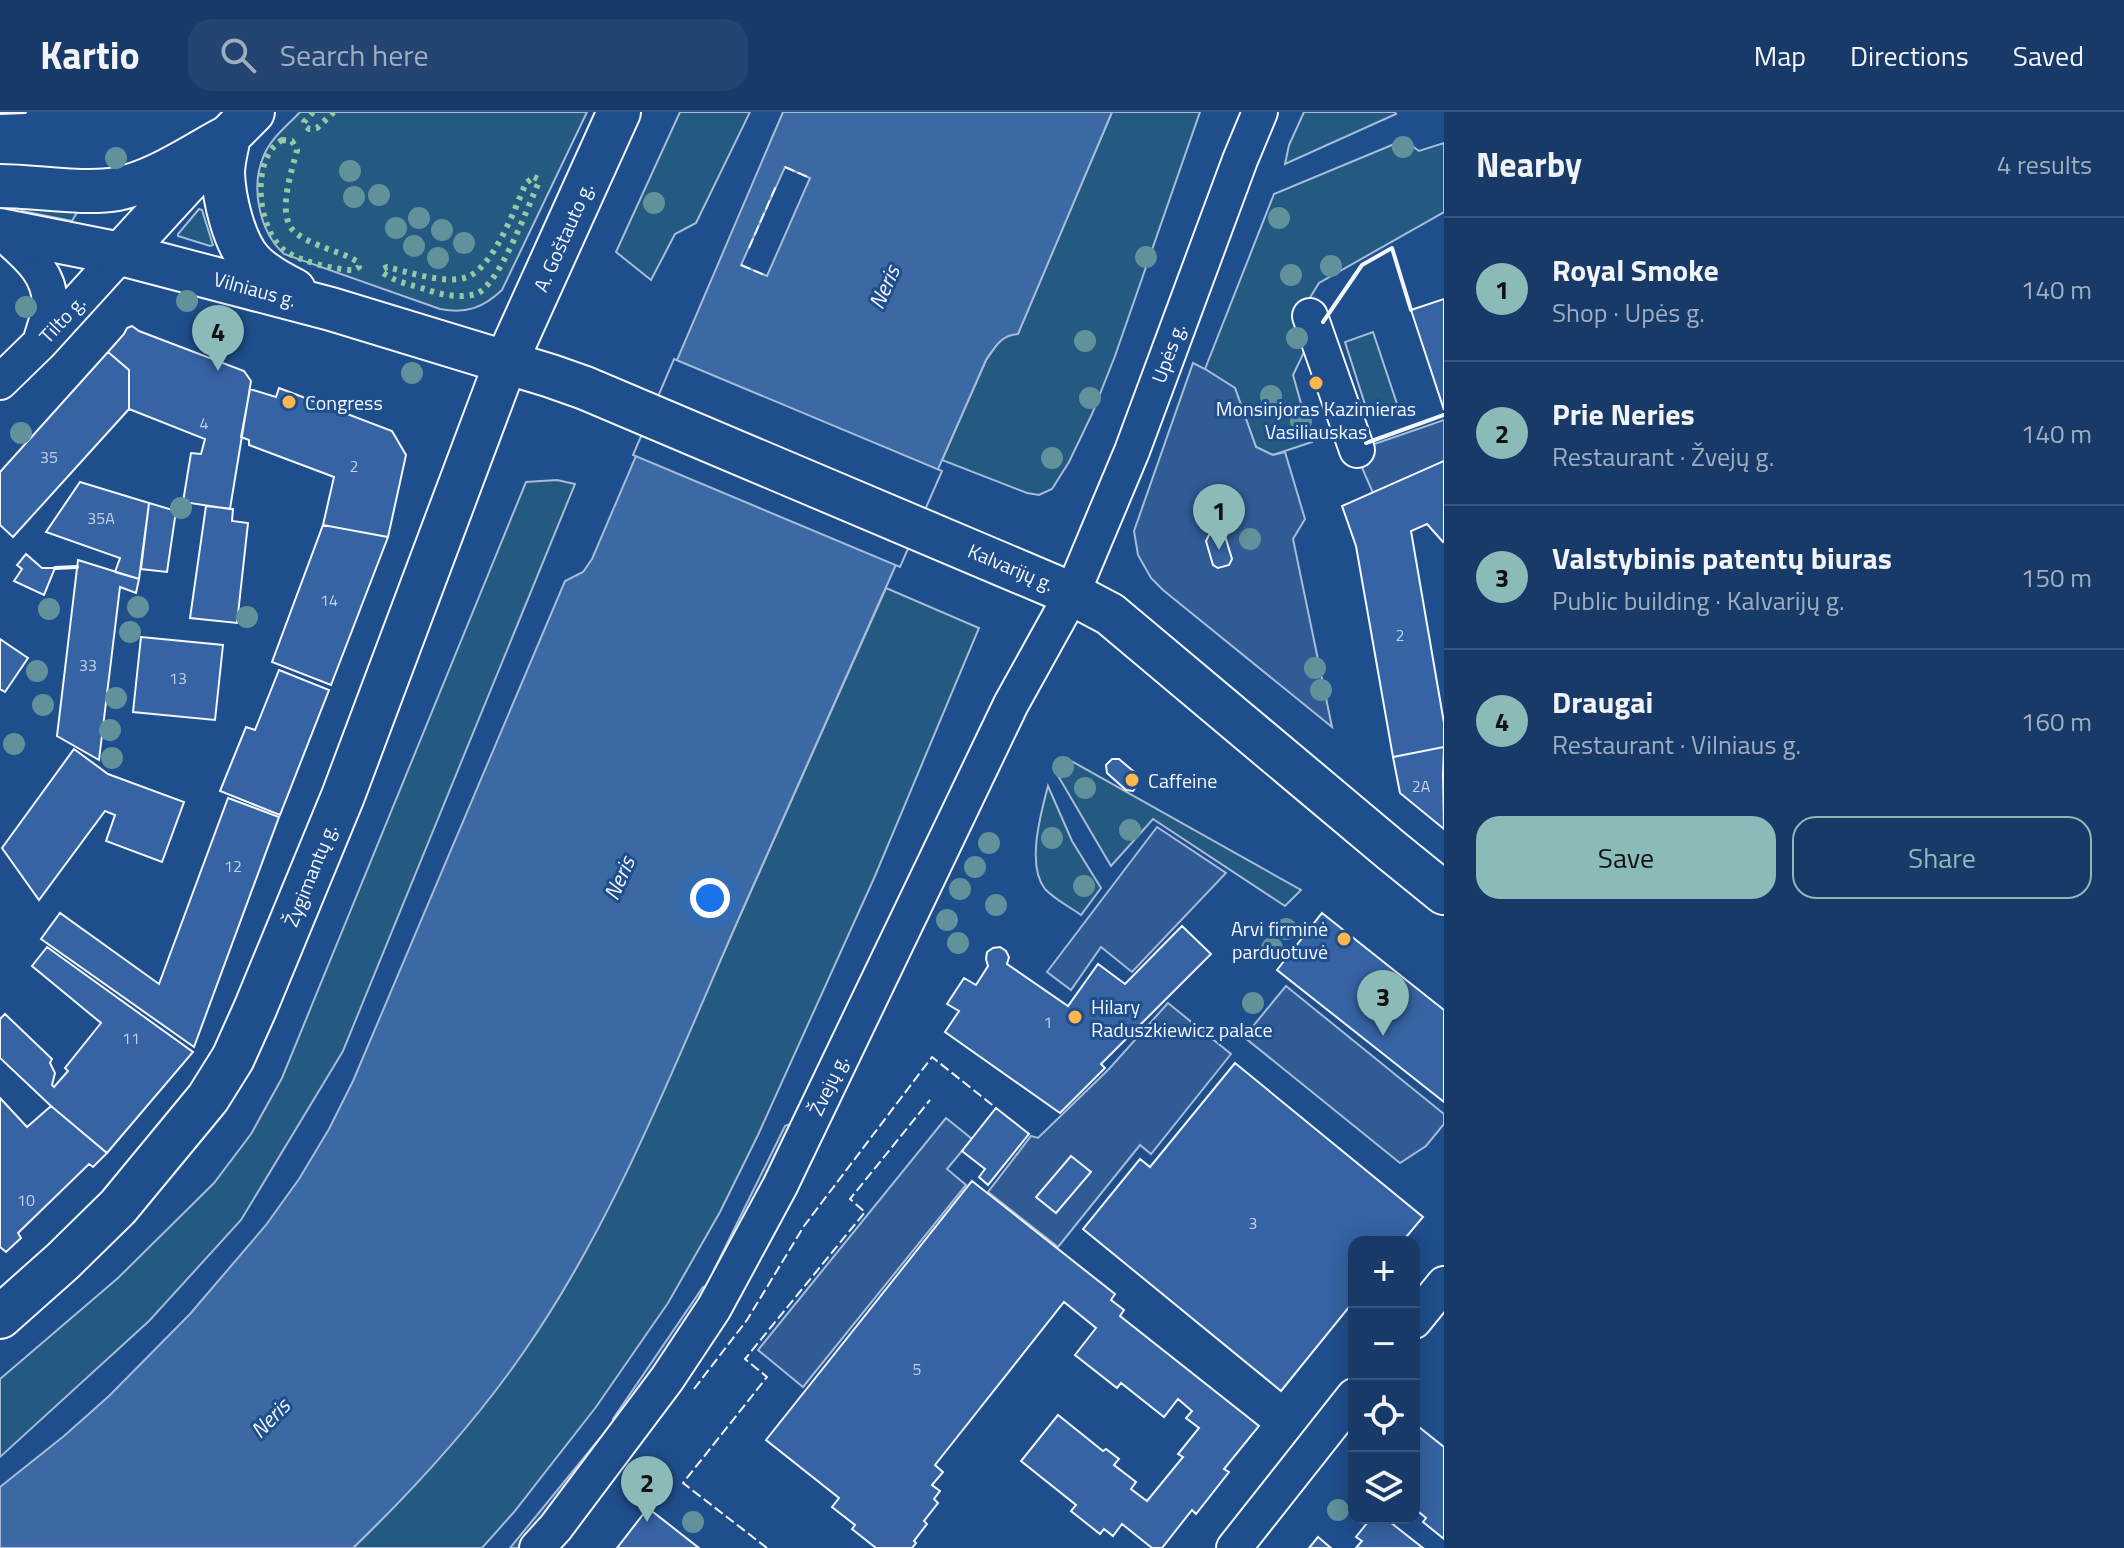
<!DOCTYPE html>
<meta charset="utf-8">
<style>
:root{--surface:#173a69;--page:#244571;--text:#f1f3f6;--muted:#9eadc0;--line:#36547d;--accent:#8bbbb9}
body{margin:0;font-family:"Titillium Web",sans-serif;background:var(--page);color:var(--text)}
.controls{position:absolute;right:24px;bottom:24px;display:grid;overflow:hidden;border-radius:16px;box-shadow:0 4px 20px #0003}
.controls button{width:72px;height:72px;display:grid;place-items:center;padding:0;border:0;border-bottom:2px solid var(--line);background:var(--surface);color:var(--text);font:40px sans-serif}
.you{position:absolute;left:710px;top:786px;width:28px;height:28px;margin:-20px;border:6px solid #fff;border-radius:50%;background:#1a73e8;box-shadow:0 0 0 12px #1a73e833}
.badge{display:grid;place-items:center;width:52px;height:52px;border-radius:50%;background:var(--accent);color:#111;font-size:26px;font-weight:700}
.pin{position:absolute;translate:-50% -66px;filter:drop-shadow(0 2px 4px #0008)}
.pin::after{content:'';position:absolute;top:42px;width:28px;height:24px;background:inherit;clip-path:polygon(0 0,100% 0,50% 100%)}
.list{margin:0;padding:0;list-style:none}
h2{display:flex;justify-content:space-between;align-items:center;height:104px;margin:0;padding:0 32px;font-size:34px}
h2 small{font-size:26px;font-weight:400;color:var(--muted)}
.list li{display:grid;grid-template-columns:52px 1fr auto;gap:24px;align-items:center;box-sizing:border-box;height:144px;padding:0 32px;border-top:2px solid var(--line)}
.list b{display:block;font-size:30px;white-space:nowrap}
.list p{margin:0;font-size:26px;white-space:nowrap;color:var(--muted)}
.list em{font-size:26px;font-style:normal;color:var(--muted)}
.actions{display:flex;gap:16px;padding:24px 32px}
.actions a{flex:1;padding:18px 0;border:2px solid var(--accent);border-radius:24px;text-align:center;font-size:28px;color:var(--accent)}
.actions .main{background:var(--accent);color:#111}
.icon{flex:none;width:44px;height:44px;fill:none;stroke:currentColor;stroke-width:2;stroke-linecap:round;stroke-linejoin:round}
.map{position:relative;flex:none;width:1444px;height:1436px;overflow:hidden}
header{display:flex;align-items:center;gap:48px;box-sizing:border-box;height:112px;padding:0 40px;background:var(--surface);border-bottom:2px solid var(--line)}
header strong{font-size:38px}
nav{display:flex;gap:44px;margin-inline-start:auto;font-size:28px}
.search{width:560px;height:72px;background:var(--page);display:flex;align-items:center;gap:20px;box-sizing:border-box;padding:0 28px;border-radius:24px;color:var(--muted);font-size:30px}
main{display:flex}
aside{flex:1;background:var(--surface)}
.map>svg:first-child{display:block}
.green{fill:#245a82;stroke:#a8bbd7;stroke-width:2}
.parking{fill:#305b95;stroke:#a8bbd7;stroke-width:2}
.water{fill:#3b69a3;stroke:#a8bbd7;stroke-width:2}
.pier{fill:#1f4e8c;stroke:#a8bbd7;stroke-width:2}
.building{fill:#3563a3;stroke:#f2f6ff;stroke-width:2}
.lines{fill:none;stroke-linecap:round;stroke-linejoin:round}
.minor-casing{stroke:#f2f6ff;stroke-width:38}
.major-casing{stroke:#f2f6ff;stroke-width:46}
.minor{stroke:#1f4e8c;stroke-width:34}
.major{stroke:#1f4e8c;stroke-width:42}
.hedge{stroke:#97c8a6;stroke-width:6;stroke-dasharray:4 6;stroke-linecap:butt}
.fence{stroke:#f2f6ff;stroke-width:2;stroke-dasharray:10 4;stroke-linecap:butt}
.wall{stroke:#f2f6ff;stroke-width:4}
.tree{fill:#61919a}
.poi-dot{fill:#ffb74d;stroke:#1f4e8c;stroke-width:3}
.labels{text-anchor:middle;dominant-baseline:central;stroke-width:6;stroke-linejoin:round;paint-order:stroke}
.number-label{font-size:16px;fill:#c3d1e8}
.street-label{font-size:20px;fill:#f2f6ff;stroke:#1f4e8c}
.poi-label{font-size:20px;fill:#f2f6ff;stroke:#1f4e8c;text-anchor:start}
.water-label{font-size:22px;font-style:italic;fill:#f2f6ff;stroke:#1f4e8c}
</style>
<header>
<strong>Kartio</strong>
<div class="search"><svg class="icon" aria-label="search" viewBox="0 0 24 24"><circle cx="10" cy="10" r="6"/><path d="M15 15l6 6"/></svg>Search here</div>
<nav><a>Map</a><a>Directions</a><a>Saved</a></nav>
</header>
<main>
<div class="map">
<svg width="1444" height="1436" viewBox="0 0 1444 1436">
<rect width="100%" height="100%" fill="#1f4e8c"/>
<path class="green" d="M300,0H587L502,178C483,196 466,202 440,197L284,142C259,119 250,75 264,43C271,26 288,13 300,0Z
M680,0H750L696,111L675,122L651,168L616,140Z
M1112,0H1200L1115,244L1092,302L1069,350L1052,377L1039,383L1027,381L942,348L986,248L998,231L1009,222L1018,221Z
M1304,0H1395L1396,2L1285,52L1289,33Z
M1404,28L1419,39L1444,31V100L1319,171L1300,202L1308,232L1293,263L1312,330L1273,343L1256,335L1235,277L1205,257L1274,82Z
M81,94L72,109L22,99L20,95Z
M199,97L202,98L213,133L210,134L178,124V122Z
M1373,220L1398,295L1369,305L1345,230Z
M557,368L575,372L343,939L241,1108L149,1209L0,1345V1267L118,1166L214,1071L251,1022L282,966L526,370Z
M886,476L979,516L875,764L758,1023L720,1100L668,1191L596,1295L514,1400L482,1436H353C438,1354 516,1262 575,1158C629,1063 669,962 714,862C771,733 829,605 886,476Z
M1066,646L1301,778L1285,794L1153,707L1111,754L1054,657Z
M1048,674L1072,729L1101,776L1081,803C1070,795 1054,787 1045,777C1026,753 1041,701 1048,674Z"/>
<path class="parking" d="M1193,251L1205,257L1235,276L1256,335L1273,343L1285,340L1305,407L1293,427L1332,615L1163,478L1151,466L1138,443L1134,419Z
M1444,308V349L1373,381L1363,358L1357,338Z
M1157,715L1226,761L1132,860L1101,835L1071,878L1047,860Z
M1286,874L1444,1002V1012L1426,1034L1400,1051L1244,925Z
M1168,891L1231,942L1151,1042L1140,1033L1058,1135L988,1080L1031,1024L1038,1026L1109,957Z
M946,1006L972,1027L947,1057L966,1073L803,1275L758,1238Z
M797,1009L720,1167L714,1158L785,1014Z
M715,1173L616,1319L613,1307L703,1175Z
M612,1324L522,1436H510L600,1326Z"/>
<path class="water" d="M783,0H1112L1018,222C1001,223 995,235 986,248C907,429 826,610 746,790C678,943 619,1103 523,1241C474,1312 415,1376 353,1436H0V1375L64,1324L109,1284L190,1202L266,1113L299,1067L329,1017L353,969L565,469L583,460L592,447Z"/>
<path class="pier" d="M785,55L810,66L767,164L741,153Z
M674,247L942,359L900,455L633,343Z"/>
<path class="building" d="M1444,187V298L1411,198Z
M132,214L139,219L244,259L251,269L230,397L183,390L191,341L201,342L205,327L129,297V258L108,240L124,222L127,216Z
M108,240L129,258V297L13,425L0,413V360Z
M279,276L392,319L406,343L388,425L323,413L334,365L249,333V328L241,325L250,277L276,285Z
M1444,349V429L1443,430L1427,412L1411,419L1444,611V635L1393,645L1356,434L1342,394Z
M80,370L149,391L139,467L115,460L120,446L46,420Z
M149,391L176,399L167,460L141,457Z
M206,394L233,397L232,409L248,411L237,511L190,506Z
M323,413L388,425L331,573L272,550Z
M1219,421L1225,424L1232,447L1229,453L1218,456L1213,453L1206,429L1209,423Z
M26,442L42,456H55L44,483L14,469L22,457L17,453Z
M78,448L139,467L136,481L120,475L99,648L57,624Z
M141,525L223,533L215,608L133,600Z
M0,527L28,546L5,580L0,577Z
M279,558L329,578L280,703L220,679L246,615L255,618Z
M1444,635L1443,662L1444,717L1400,681L1393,645Z
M74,637L108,662L184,690L162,750L106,729L115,703L105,699L39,788L2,736Z
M1112,647H1119L1139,664V671L1133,679L1126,678L1107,661L1106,653Z
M228,686L279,705L194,935L41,827L60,801L159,872Z
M1322,801L1444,898V990L1277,858Z
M1182,814L1211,842L1101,952L1105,956L1060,1001L945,920L959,899L947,892L964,866L976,873L988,854L986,847L987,840L993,836L1000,835L1006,839L1009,845L1007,852L1068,894L1098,852L1125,872Z
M47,835L193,940L107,1041L51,994L0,946V907L5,902L52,947L50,951L55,961L52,973L54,975L68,959L65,956L101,911L32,854Z
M1235,951L1423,1105L1402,1130H1354V1189L1281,1279L1083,1117L1140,1047L1150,1055Z
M0,986L27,1015L51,994L107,1041L93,1055L89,1052L18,1121L21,1126L6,1140L0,1135Z
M996,996L1029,1022L988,1073L979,1065L985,1057L962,1039Z
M1071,1044L1091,1060L1056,1101L1036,1085Z
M972,1069L1115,1182L1111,1188L1124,1198L1120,1204L1259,1314L1224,1357L1229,1360L1196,1402L1192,1398L1162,1436H1152L1122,1412L1113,1424L1104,1417L1100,1422L1071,1399L1076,1393L1021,1349L1058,1303L1103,1339L1106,1337L1119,1347L1114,1353L1136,1370L1131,1377L1147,1389L1183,1345L1178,1342L1199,1316L1186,1306L1192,1299L1178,1287L1164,1305L1121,1271L1117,1276L1075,1243L1096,1216L1064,1190L935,1353L943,1360L932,1373L940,1379L934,1387L938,1391L924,1409L927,1412L914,1429L916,1431L912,1436H876L852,1417L855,1413L832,1395L839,1386L766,1328Z
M1414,1311L1444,1335V1427L1423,1410L1426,1406L1414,1396Z
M648,1396L699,1436H617Z
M1371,1406H1393L1390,1410L1423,1436H1356L1362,1429L1356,1425Z
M1318,1425L1331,1436H1309Z"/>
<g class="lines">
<defs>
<path id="minor" d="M0,119C24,140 55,163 49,199C47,210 43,220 40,231
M1310,204L1357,338
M0,270L40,231L121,142
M1414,1209L1444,1172
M537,1436L556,1415L667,1267L714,1196L780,1074L1011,592L1072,482L1132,339L1240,48L1260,0
M1234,1436L1354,1284"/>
<path id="major" d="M229,24C227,36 223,49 223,61C224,87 234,131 252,150C263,162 280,171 294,178
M0,74C35,74 84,83 117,77C157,69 193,43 229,24
M0,118L121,142L331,197L551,264L585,276L1072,482L1110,502L1391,738L1444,781
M121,142L229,24L253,0
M0,1205L63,1149L118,1095L208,986L233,946L255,897L343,684L506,250L619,0"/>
</defs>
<use href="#minor" class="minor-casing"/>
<use href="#major" class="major-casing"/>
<use href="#minor" class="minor"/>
<use href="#major" class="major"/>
<path class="hedge" d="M313,0L304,10V13L309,17L317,16L334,0
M282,28L292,29L297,38C292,59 275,105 296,121C303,127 315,132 323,135C335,140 347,143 358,150L359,155L354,158C336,158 302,150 287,140C257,122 249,47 282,28Z
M534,65L538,67V72C527,97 500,170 478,181C464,187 441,183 428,178C413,173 394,170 382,160L383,157L387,155C408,160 447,173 467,165C494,155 515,96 526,71Z"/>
<path class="fence" d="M785,55L810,66
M749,136L776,74
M741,153L767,164
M694,1277L747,1208L804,1114L932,945L996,996
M767,1436L683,1371L767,1265L745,1247L865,1100L850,1087L930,988"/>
<path class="wall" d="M0,1L25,0
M1323,210L1362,153L1392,136L1411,198
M1366,331L1444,303
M55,456L77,455"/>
</g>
<g class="tree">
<circle cx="1403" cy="35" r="11"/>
<circle cx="116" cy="46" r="11"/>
<circle cx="350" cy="59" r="11"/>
<circle cx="379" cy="83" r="11"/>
<circle cx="354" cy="85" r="11"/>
<circle cx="654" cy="91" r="11"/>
<circle cx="419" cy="106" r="11"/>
<circle cx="1279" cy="106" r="11"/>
<circle cx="396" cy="116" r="11"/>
<circle cx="442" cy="118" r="11"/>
<circle cx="464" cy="131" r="11"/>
<circle cx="414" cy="134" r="11"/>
<circle cx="1146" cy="145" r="11"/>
<circle cx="438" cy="146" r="11"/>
<circle cx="1331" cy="154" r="11"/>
<circle cx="1291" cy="163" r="11"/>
<circle cx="187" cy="189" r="11"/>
<circle cx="26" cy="195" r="11"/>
<circle cx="1297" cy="226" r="11"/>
<circle cx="1085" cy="229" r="11"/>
<circle cx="412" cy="261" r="11"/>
<circle cx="1271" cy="284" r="11"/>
<circle cx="1090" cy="286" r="11"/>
<circle cx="1301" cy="309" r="11"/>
<circle cx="21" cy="321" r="11"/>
<circle cx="1052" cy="346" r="11"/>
<circle cx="181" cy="396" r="11"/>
<circle cx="1250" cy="427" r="11"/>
<circle cx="138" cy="495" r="11"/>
<circle cx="49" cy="497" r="11"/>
<circle cx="247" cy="505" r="11"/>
<circle cx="130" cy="520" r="11"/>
<circle cx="1315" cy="556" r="11"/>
<circle cx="37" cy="559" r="11"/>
<circle cx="1321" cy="578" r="11"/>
<circle cx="116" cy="586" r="11"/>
<circle cx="43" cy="593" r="11"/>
<circle cx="110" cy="618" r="11"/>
<circle cx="14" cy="632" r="11"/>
<circle cx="112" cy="646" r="11"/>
<circle cx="1063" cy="655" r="11"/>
<circle cx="1085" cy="676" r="11"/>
<circle cx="1130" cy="718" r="11"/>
<circle cx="1052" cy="726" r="11"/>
<circle cx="989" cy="731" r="11"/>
<circle cx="975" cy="755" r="11"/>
<circle cx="1084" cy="774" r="11"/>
<circle cx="960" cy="777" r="11"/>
<circle cx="996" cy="793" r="11"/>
<circle cx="947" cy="808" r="11"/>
<circle cx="1286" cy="817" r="11"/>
<circle cx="958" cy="831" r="11"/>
<circle cx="1272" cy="836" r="11"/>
<circle cx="1253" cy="891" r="11"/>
<circle cx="640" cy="1381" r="11"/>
<circle cx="1338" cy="1398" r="11"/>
<circle cx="693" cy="1410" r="11"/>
</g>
<g class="poi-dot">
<circle cx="1316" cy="271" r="8"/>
<circle cx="289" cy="290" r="8"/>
<circle cx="1132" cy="668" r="8"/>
<circle cx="1344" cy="827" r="8"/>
<circle cx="1075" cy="905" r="8"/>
</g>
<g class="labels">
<g class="number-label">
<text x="204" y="311">4</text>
<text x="49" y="345">35</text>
<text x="354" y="354">2</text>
<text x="101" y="406">35A</text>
<text x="329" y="488">14</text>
<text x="1400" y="523">2</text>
<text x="88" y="553">33</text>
<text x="178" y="566">13</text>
<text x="1421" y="674">2A</text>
<text x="233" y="754">12</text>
<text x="1048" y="910">1</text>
<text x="131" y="926">11</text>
<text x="26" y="1088">10</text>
<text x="1253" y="1111">3</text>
<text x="917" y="1257">5</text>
</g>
<g class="street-label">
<text transform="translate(563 125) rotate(-66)">A. Goštauto g.</text>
<text transform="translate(255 177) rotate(15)">Vilniaus g.</text>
<text transform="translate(62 207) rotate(-47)">Tilto g.</text>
<text transform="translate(1168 241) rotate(-70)">Upės g.</text>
<text transform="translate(1011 455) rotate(23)">Kalvarijų g.</text>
<text transform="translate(310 763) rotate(-68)">Žygimantų g.</text>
<text transform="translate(828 973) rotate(-65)">Žvejų g.</text>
</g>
<g class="poi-label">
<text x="305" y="290">Congress</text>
<text x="1316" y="296" text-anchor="middle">Monsinjoras Kazimieras<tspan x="1316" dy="23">Vasiliauskas</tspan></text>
<text x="1148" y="668">Caffeine</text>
<text x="1328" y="816" text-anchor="end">Arvi firminė<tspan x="1328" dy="23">parduotuvė</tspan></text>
<text x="1091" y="894">Hilary<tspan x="1091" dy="23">Raduszkiewicz palace</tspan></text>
</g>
<g class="water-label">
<text transform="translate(884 175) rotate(-66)">Neris</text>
<text transform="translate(619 766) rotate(-66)">Neris</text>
<text transform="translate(270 1306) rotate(-46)">Neris</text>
</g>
</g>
</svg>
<div class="controls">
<button>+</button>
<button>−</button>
<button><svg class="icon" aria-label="locate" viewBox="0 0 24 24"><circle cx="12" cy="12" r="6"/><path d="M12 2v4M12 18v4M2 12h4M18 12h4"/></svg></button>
<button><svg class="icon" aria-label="layers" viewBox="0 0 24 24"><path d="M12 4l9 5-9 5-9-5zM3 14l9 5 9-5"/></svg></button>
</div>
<div class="you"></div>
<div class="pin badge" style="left:1219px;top:438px">1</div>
<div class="pin badge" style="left:647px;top:1410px">2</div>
<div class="pin badge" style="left:1383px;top:924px">3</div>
<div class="pin badge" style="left:218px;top:259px">4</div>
</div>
<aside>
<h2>Nearby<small>4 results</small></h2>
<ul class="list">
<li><span class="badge">1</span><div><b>Royal Smoke</b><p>Shop · Upės g.</p></div><em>140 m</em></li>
<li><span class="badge">2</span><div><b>Prie Neries</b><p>Restaurant · Žvejų g.</p></div><em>140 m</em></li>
<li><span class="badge">3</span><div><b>Valstybinis patentų biuras</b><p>Public building · Kalvarijų g.</p></div><em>150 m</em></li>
<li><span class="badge">4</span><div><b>Draugai</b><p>Restaurant · Vilniaus g.</p></div><em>160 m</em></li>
</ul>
<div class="actions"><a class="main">Save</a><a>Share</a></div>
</aside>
</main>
